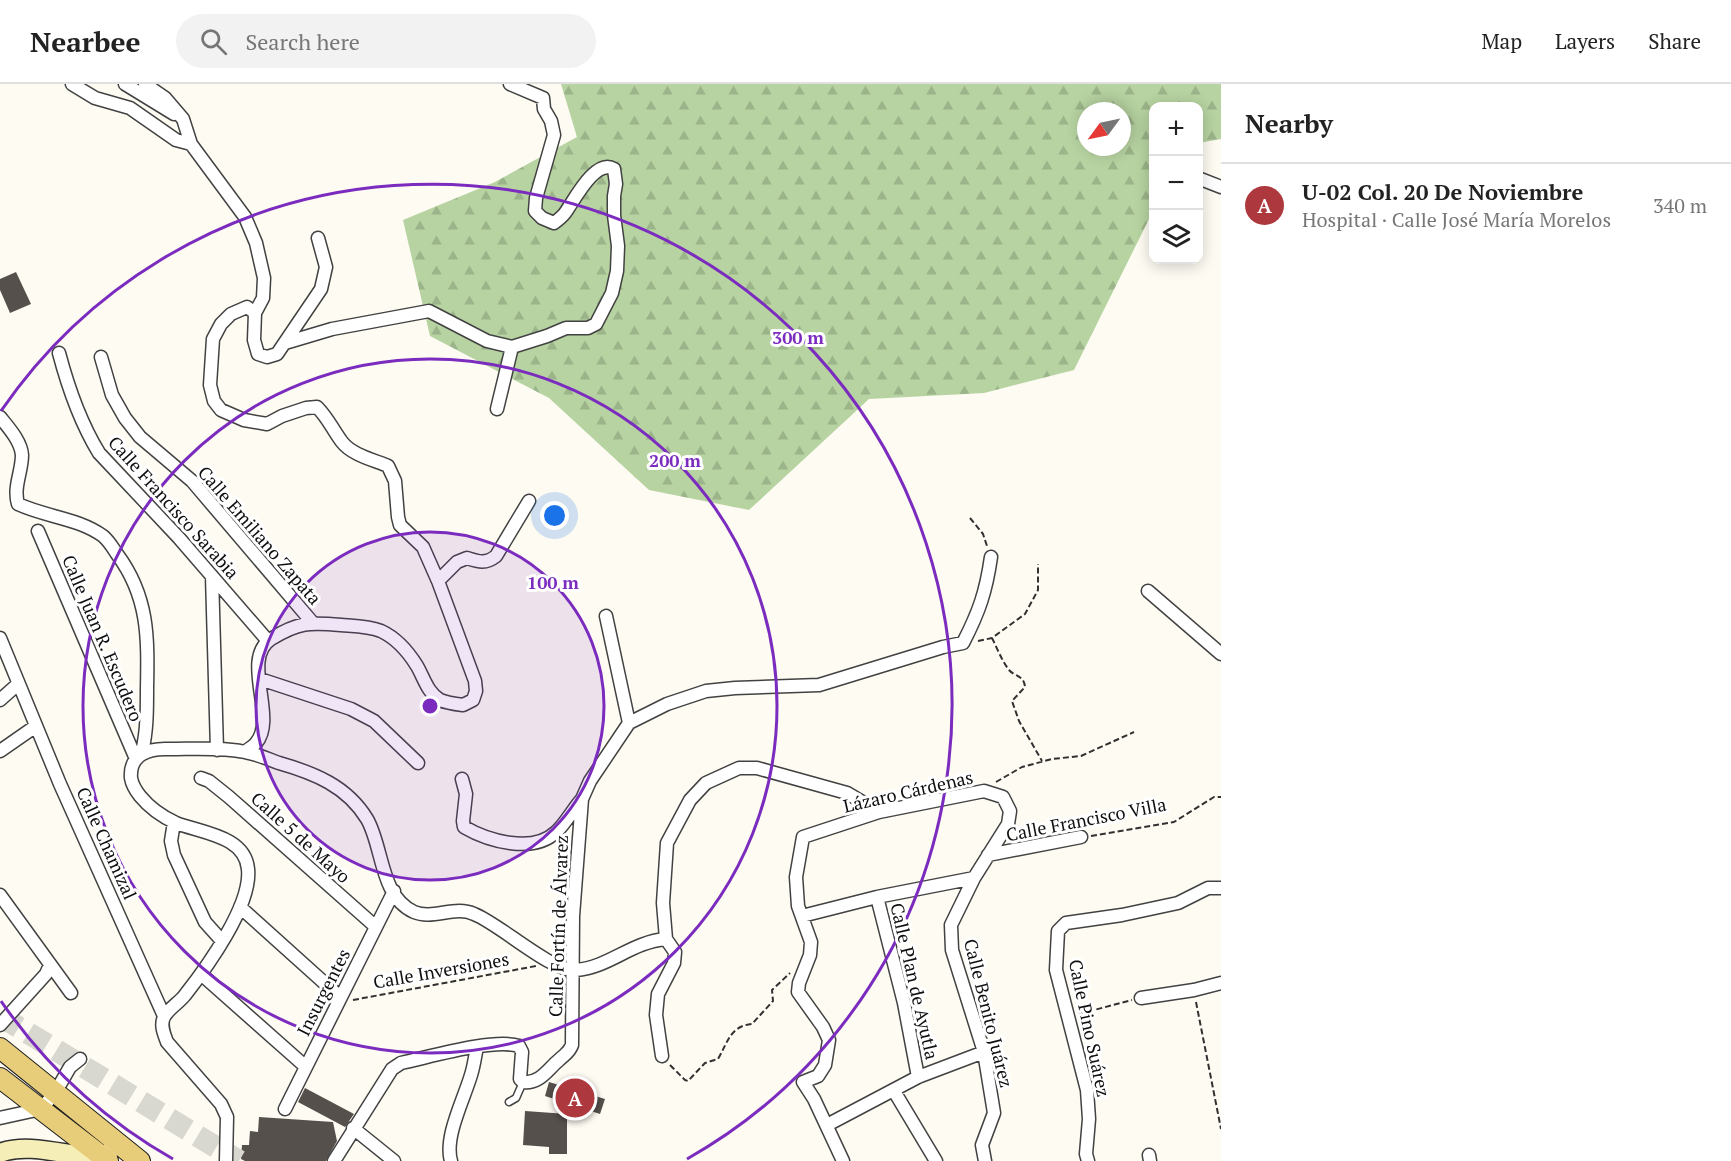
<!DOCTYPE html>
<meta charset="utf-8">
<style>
:root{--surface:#fff;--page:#f2f2f2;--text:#222;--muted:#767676;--line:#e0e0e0;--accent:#ad383d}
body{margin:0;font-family:"PT Serif",serif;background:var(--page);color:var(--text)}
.controls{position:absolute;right:18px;top:18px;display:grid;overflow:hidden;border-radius:12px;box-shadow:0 3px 15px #0003}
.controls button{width:54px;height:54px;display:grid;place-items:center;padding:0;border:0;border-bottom:2px solid var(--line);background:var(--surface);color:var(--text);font:30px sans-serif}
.compass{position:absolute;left:1077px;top:18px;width:54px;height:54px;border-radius:50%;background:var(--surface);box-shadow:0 3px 15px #0003;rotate:237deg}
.you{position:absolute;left:555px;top:432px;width:21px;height:21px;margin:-15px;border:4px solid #fff;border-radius:50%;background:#1a73e8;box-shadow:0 0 0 9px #1a73e833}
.badge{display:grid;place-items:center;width:39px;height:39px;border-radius:50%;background:var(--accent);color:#fff;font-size:20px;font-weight:700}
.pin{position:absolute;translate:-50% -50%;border:3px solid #fff;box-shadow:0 2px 6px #0006}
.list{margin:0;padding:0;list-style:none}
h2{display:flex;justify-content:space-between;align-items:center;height:78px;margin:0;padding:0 24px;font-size:26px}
h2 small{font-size:20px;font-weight:400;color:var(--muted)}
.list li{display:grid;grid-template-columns:39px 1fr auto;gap:18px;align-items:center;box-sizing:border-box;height:84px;padding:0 24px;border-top:2px solid var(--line)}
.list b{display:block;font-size:22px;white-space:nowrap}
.list p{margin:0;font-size:20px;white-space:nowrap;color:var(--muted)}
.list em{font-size:20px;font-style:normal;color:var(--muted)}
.icon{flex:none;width:33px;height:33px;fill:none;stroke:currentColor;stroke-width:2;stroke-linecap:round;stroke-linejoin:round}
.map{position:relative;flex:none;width:1221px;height:1077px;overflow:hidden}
header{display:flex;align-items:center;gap:36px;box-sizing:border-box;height:84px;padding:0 30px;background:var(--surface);border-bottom:2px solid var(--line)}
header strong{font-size:28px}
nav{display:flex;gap:33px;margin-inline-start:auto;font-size:21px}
.search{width:420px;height:54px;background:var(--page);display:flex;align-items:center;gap:15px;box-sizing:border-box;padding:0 21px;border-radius:33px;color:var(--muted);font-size:22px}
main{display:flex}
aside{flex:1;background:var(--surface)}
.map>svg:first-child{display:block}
.forest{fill:url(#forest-firs);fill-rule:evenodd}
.building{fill:#56504c}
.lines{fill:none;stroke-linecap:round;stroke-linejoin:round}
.highway-tunnel{stroke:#d9d8d0;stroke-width:22;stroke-dasharray:22 11;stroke-linecap:butt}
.lane-casing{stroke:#424242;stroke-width:9}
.street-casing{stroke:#424242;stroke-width:15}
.secondary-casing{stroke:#313131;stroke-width:21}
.primary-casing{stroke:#202020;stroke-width:22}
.path{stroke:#313131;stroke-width:2;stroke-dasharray:6 3;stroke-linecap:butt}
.lane{stroke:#fff;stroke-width:6}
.street{stroke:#fff;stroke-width:12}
.secondary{stroke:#f5eeb6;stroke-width:18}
.primary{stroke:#e7cd79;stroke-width:20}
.ring{fill:none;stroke:#7b2cbf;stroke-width:3}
.labels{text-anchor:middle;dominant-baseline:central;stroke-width:6;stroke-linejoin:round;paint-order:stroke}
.street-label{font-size:18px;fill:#0f0f0f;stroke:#fff}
.centre{fill:#7b2cbf;stroke:#fff;stroke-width:3}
.ring-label{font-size:18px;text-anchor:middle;font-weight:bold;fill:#7b2cbf;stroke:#fff;stroke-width:6;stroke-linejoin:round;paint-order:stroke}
</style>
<header>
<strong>Nearbee</strong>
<div class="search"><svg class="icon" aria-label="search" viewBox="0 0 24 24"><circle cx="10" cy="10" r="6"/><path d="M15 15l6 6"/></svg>Search here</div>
<nav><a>Map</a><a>Layers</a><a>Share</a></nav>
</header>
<main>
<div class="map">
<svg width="1221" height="1077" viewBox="0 0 1221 1077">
<defs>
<pattern id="forest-firs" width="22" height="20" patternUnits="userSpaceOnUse" patternTransform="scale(1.5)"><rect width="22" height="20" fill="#b7d3a1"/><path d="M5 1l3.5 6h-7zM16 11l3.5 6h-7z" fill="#9cb489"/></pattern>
</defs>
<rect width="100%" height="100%" fill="#fdfbf2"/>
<path class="forest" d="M561,0H1221V55L1199,59L1198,22H1154L1153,127L1074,286L984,309L869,315L749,426L649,406L549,314L430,252L403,136L495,98L577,53ZM1086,27H1122V63H1086Z"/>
<path class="building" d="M16,188L31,220L10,229L0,206V195Z
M549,998L605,1015L600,1030L545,1012Z
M305,1004L354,1030L345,1043L298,1018Z
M525,1027L567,1030V1070H549V1063L523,1061Z
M259,1033L333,1038L337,1057L326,1077H245L241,1075L242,1061H249L250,1047L258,1048Z"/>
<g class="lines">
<path class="highway-tunnel" d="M0,932L239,1077"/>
<defs>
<path id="lane" d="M509,1018L516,1014L523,998"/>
<path id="street" d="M72,0L95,14L130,24L176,56L191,60
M125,0L174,30
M145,0L165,14L183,35L191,60L245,133L256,159L264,194L263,214L255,229
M1198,94L1221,103
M285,259L332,245L429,227L487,257L512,263L547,252L566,244H588L596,240L612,209L617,187L618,162L614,131V112L616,100L614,85C595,74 574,117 565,129C562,133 558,136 554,139L542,134L535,127L536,114L554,51L551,37L544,25L543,14L510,0
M59,269C68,303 80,338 99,369L179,454L268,557
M101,273L112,311L125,334L140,353L192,397L312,538
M497,325L512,263
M0,333C8,343 21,357 22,371C22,388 13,403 18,420C46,433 78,434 103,452C109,457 113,464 117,470C149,513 148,554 147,605C147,627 147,647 142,668
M38,447L136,675
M212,492L217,666
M438,497L457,478L467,474C479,478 486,480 496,472L529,417
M1148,507L1221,570
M606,532L629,639
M0,554L60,700L164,932
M260,595L351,625L374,637L418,679
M0,616L18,600
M0,667L36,642
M245,668C248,665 253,663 256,659C278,634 240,575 271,555C298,538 310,538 341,541C354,542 369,542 381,547C396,554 409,569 417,582C424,594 427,608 440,616C447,619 455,620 463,621L473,616L476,607L475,597L438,497L423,463L400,441L398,433L395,397L388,382C374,376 352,371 342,358C333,346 328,334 317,323L306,324L282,332L267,340L244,336L221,326L214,317L210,301L213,255L221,240L231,230L247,223L255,229L254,256L258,270L267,273L277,270L321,205L326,183L318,154
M201,694L209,697L229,713L376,843
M462,695L466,710L463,737L464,743C488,757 533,770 556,748C566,739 573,725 582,715
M174,738L171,757L174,771L205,838L222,857
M988,771L1081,753
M0,811L71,909
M877,813L904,919L918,993
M240,823L340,913
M802,832L877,813L974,794
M201,890L306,983
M1141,914L1194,906L1221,899
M0,941L46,890L50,881
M662,972L656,931L658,910L674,879L675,868L666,855L663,819L667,759L690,716L706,699L739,684H757L847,709L879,728
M894,1007L936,1077
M285,1025L394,807
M0,1034L41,1025L55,1009L70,983L80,975
M827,1041L918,993L984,968
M353,1044L394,1077
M1149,1071L1150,1077
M226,1077L227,1033L221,1020L167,958C164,950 160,941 164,933C168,925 180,918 185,911C207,883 252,821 248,785C245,752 202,749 176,739C163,733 149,723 140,712C136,707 132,700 131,694C129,670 150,664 169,665C194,665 221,663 245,668C257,670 268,675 279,679C314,689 347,702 367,735C383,762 380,813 414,828C433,836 455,821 474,830C500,840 551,888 576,886C610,883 631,858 666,855
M334,1077L392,985L401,979C430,973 493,954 519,962L522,968L520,995L523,998C540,1000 548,985 559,976C565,970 569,969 572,961L573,832L582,715L590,697L629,639L667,620L706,607L735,604L819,601L943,563L963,559C979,528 986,508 991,473
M451,1077C444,1053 464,1015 471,991C474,982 475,972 477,963
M843,1077L814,1015L803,998L818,992L825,981L829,956L823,943L798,908L799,899L810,871L811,858L798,822L796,793L803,753L879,728L984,707L1003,713L1010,727L1008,740L974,794L951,841L952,866L984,968L994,1029L982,1061L985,1077
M1088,1077L1086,1070L1089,1035L1087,1006L1056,886L1058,847L1066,839L1122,831L1178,819L1208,804H1221"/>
<path id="secondary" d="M0,1069C30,1057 72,1074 105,1074L108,1069"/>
<path id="primary" d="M0,964L140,1077
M0,994L108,1077"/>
</defs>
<use href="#lane" class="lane-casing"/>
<use href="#street" class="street-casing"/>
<use href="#secondary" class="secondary-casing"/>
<use href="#primary" class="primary-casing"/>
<path class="path" d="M970,434L983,450L987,462
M992,554C997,564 1002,577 1009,586C1015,593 1024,591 1025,603L1012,617L1019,637L1042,677
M978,557L992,554L1025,530L1038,506V480
M996,698L1022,683L1052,675L1081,672L1134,648
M1091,752L1174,738L1214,713H1221
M353,916L536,882
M1196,918L1221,1045
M1079,930L1132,916
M670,981L685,996L688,997L705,979L718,975C728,958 730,942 752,940L773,917L772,906L790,889"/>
<use href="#lane" class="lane"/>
<use href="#street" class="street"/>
<use href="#secondary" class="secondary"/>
<use href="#primary" class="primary"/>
</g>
<circle cx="430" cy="622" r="174" fill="#7b2cbf" fill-opacity=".12"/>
<g class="ring">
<circle cx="430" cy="622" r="174"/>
<circle cx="430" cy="622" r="347"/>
<path d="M173 1075A521 521 0 0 1 1 917M1 327A521 521 0 1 1 687 1075"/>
</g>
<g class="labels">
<g class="street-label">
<text transform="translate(174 423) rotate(48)">Calle Francisco Sarabia</text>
<text transform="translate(260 451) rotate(49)">Calle Emiliano Zapata</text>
<text transform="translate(103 554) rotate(67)">Calle Juan R. Escudero</text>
<text transform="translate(908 707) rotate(-13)">Lázaro Cárdenas</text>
<text transform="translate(1086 735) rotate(-11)">Calle Francisco Villa</text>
<text transform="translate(301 753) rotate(42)">Calle 5 de Mayo</text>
<text transform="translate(107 759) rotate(66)">Calle Chamizal</text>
<text transform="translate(558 842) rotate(-88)">Calle Fortín de Álvarez</text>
<text transform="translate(441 886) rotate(-10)">Calle Inversiones</text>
<text transform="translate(915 897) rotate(77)">Calle Plan de Ayutla</text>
<text transform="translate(323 908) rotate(-63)">Insurgentes</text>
<text transform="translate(989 929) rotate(76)">Calle Benito Juárez</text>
<text transform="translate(1090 944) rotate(78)">Calle Pino Suárez</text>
</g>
</g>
<circle cx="430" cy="622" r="9" class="centre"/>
<g class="ring-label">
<text x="798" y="260">300 m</text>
<text x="675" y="383">200 m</text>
<text x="553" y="505">100 m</text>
</g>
</svg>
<div class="controls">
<button>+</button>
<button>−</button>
<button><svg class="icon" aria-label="layers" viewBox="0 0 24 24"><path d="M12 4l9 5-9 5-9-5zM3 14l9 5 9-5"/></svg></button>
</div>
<svg class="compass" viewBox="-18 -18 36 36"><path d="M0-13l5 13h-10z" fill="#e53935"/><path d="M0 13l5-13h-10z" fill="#767676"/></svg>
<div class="you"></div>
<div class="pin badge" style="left:575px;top:1014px">A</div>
</div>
<aside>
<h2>Nearby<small></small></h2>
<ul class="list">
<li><span class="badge">A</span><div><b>U-02 Col. 20 De Noviembre</b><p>Hospital · Calle José María Morelos</p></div><em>340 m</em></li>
</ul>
</aside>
</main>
